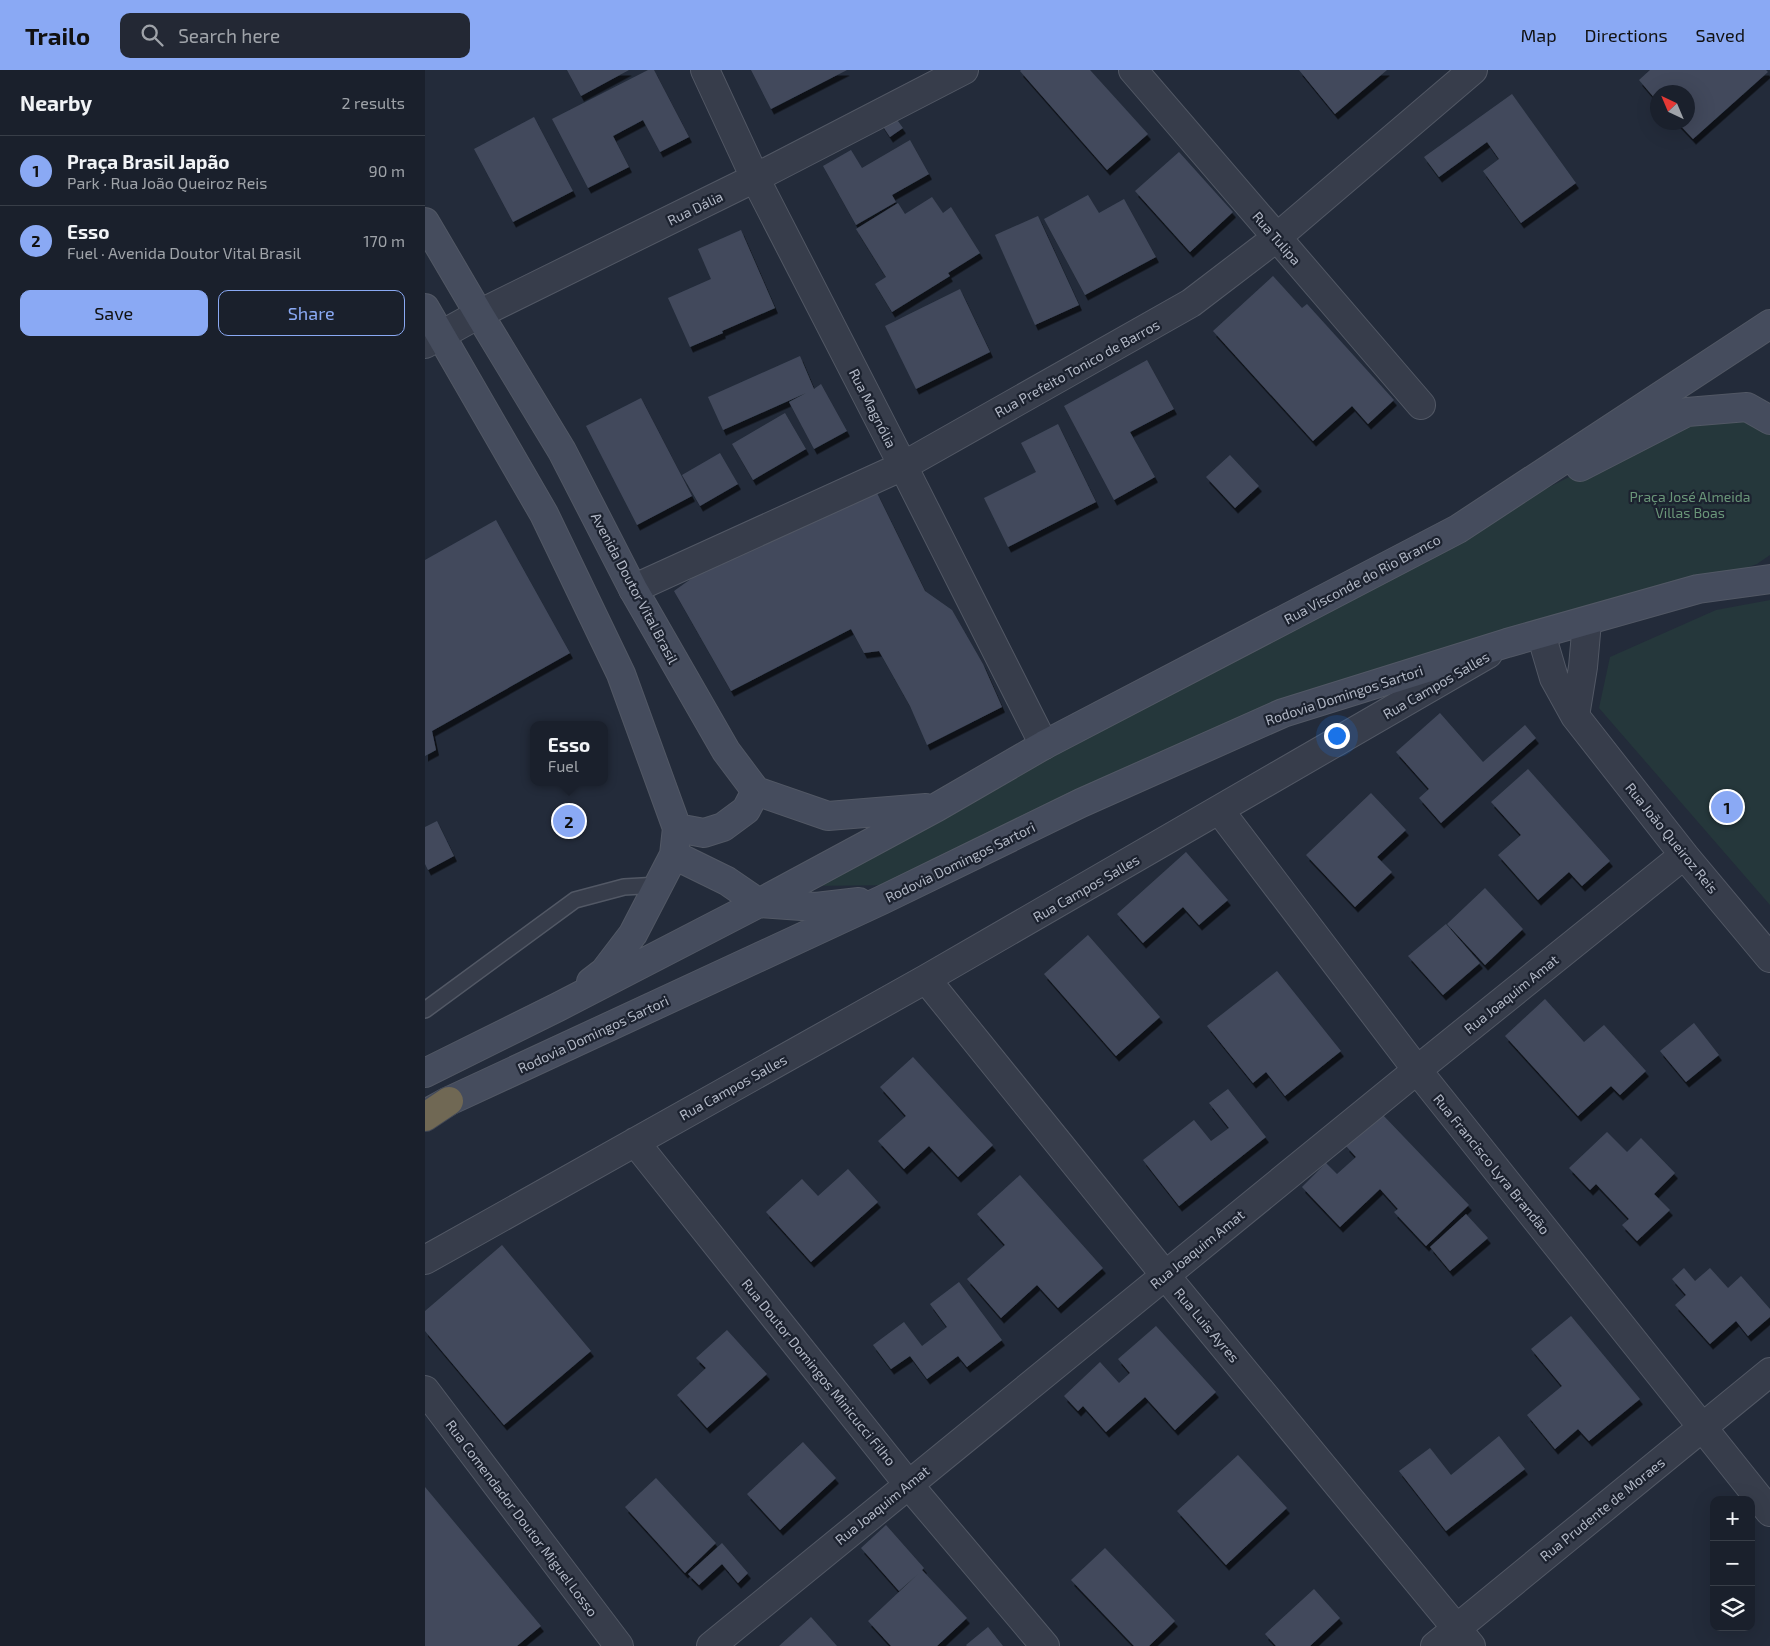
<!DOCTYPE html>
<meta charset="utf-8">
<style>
:root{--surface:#1a202c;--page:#232834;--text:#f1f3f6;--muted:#9fa3a9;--line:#383e48;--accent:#8aa9f4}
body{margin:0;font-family:"Exo 2",sans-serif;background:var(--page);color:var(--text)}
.controls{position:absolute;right:15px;bottom:15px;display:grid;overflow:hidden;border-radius:10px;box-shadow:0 5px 20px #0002}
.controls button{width:45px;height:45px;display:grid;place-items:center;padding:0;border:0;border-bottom:1px solid var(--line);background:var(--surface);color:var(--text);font:25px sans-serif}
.compass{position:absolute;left:1225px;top:15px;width:45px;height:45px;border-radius:50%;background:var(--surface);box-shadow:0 5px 20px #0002;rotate:316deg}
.you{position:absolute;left:911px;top:665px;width:18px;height:18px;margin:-12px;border:4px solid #fff;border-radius:50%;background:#1a73e8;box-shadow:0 0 0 8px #1a73e833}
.badge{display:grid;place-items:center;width:32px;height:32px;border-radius:50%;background:var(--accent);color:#111;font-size:16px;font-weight:700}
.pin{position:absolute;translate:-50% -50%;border:2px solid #fff;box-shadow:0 1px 5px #0006}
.popup{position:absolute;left:105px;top:651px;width:78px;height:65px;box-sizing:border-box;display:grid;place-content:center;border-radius:10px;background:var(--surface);filter:drop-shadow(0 1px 4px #0005);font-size:16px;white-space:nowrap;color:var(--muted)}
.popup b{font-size:19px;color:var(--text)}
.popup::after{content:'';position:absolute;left:50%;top:100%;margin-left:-10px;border:10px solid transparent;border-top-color:var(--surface)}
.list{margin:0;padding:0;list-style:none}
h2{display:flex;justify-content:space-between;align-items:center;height:65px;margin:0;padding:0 20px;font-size:21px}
h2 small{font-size:16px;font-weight:400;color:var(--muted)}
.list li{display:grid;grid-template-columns:32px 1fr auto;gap:15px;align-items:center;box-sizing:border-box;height:70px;padding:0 20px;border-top:1px solid var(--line)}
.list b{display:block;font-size:19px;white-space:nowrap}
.list p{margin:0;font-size:16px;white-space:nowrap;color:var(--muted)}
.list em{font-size:16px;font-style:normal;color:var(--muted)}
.actions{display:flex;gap:10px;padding:15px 20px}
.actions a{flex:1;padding:11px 0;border:1px solid var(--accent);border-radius:10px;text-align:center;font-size:18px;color:var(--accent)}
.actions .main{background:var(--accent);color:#111}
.icon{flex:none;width:28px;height:28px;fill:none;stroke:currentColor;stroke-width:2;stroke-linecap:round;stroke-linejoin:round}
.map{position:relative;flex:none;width:1345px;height:1576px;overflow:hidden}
header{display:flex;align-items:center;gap:30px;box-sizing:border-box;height:70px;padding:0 25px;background:var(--accent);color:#111}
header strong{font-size:24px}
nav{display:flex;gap:28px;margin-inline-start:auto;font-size:18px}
.search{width:350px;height:45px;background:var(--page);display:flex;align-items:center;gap:12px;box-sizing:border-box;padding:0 18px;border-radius:10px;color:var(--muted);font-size:19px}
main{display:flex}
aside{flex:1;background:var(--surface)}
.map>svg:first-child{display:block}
.green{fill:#25373b}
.building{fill:#424a5c;filter:url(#shadow)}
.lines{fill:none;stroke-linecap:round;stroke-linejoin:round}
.lane-casing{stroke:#525865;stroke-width:18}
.street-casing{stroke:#525865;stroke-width:30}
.secondary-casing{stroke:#525865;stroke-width:30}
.highway-casing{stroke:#424855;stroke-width:30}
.lane{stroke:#373d4b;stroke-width:15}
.street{stroke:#373d4b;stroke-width:28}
.secondary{stroke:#454c5d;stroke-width:28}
.highway{stroke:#706854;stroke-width:28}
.labels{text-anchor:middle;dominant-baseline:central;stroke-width:4.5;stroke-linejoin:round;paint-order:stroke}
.street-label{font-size:14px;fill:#b2b8c6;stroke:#1c222f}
.park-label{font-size:14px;fill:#6a9679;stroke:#1c222f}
</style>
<header>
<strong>Trailo</strong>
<div class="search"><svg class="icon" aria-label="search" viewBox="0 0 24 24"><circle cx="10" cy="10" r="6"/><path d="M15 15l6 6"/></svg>Search here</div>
<nav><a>Map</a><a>Directions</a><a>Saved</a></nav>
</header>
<main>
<aside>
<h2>Nearby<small>2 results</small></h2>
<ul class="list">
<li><span class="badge">1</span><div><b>Praça Brasil Japão</b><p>Park · Rua João Queiroz Reis</p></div><em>90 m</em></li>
<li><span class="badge">2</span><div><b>Esso</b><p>Fuel · Avenida Doutor Vital Brasil</p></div><em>170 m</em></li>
</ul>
<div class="actions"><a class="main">Save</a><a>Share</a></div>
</aside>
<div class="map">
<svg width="1345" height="1576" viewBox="0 0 1345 1576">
<defs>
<filter id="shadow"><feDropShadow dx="3" dy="5.5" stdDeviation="0" flood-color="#0009"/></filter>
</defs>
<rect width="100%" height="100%" fill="#232b3a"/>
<path class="green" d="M1322,341L1345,354V485L1332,494L1274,515L857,639L479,815L380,816L1035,462L1263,347Z
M1345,530V835L1174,638L1185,587L1291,540Z"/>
<path class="building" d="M142,0H204L156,26Z
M223,0H229L264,67L235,82L218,50L188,66L204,97L163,118L127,49Z
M326,0H422L346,39Z
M596,0H665L723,64L682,100L595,1Z
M874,0H962L910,44Z
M1225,0H1341L1343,2L1268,69L1252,52H1262V22H1232V31L1214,10Z
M1087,24L1151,113L1096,153L1058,101L1074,89L1062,72L1014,107L999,87Z
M467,43L478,58L465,67L455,52Z
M109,47L148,121L88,152L49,79Z
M485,70L504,104L467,125L471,132L431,155L398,96L426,80L437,98Z
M754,82L808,142L765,182L710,121Z
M663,125L674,143L699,129L731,187L660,225L619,149Z
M507,127L518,143L526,137L555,183L523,203L525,206L467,242L450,214L461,207L431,159L473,133L480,144Z
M613,146L654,235L610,255L570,165Z
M316,160L350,238L297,261L298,263L265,277L243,228L286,209L273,179Z
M848,206L877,238L882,234L969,330L943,354L927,336L888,371L788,261Z
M535,219L565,282L491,319L460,256Z
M375,286L389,319L396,314L422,361L389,379L364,332L381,323L298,360L283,327Z
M722,290L749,339L705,362L730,407L689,430L639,336Z
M216,328L267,426L212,455L161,356Z
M360,343L381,379L328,410L307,374Z
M633,354L671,432L583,477L559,428L611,402L596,373Z
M295,383L313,414L275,436L257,405Z
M805,385L834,416L810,438L781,407Z
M452,423L500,521L527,540L558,594L577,637L502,675L485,636L454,581L439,583L426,559L306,621L249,521L284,496Z
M71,450L145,583L7,661L11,680L0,686V490Z
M1015,643L1058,692L1100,655L1111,668L1016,753L994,728L1004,719L971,682Z
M1103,699L1185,791L1157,816L1144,802L1113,830L1073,785L1096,765L1066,732Z
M946,723L981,760L952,787L967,802L930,837L881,785Z
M12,751L29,786L3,800L0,794V757Z
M761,782L803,830L774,855L758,837L718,873L692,844Z
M1060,818L1098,859L1060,895L1022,854Z
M1021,854L1055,893L1018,925L983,886Z
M663,865L735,947L691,986L619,904Z
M852,901L916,981L860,1026L841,1002L828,1013L782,956Z
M1120,929L1159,972L1179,955L1221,1001L1195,1025L1186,1016L1153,1046L1080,966Z
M1269,953L1294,985L1261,1012L1235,981Z
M488,987L568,1075L533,1107L504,1076L479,1099L453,1071L481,1046L455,1017Z
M803,1019L841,1067L754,1136L718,1090L769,1050L786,1071L804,1058L784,1033Z
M956,1043L1044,1135L1001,1176L969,1142L973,1139L955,1119L915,1157L877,1117L901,1093L912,1104L931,1087L921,1076Z
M1182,1062L1202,1082L1216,1068L1250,1103L1229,1124L1245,1140L1212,1171L1197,1155L1204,1149L1171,1114L1165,1120L1144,1098Z
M423,1099L453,1132L386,1192L341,1142L377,1109L393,1126Z
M595,1105L678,1198L633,1238L612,1215L576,1248L542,1209L580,1175L552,1144Z
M1041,1144L1063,1168L1025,1201L1005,1177Z
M77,1175L166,1281L79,1355L0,1261V1241Z
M1259,1198L1270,1211L1285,1198L1303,1218L1316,1206L1345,1239V1247L1323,1266L1311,1251L1285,1274L1250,1235L1261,1225L1247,1209Z
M534,1212L577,1270L542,1297L533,1286L502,1309L485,1286L466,1299L448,1275L479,1252L497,1276L522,1257L505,1234Z
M1146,1246L1215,1329L1164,1371L1153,1359L1130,1379L1102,1345L1137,1316L1106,1279Z
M731,1256L791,1322L750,1360L720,1327L681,1362L658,1336L653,1341L639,1326L675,1292L694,1313L705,1303L693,1289Z
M302,1260L342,1304L282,1358L252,1325L281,1298L271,1288Z
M1074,1366L1100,1399L1021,1461L974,1401L1005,1378L1026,1405Z
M378,1372L411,1408L355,1460L322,1424Z
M813,1385L862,1438L801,1495L752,1441Z
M231,1408L291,1473L260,1503L200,1437Z
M0,1417L116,1556L92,1576H0Z
M461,1455L499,1498L497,1500L542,1548L512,1576H466L443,1551L493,1504L474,1521L436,1478Z
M297,1473L323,1503L313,1513L297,1494L274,1515L263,1504Z
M680,1478L750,1551L724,1576H709L646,1510Z
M889,1519L915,1548L885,1576H851L840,1564Z
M386,1547L412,1576H354Z
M563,1557L578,1576H542L541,1575Z"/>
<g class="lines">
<defs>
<path id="lane" d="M0,940L150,830L199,817L234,815"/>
<path id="street" d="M280,0L330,108L478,396L619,675
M708,0L996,335
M0,274L54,244L330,108L539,0
M208,519L478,396L766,233L851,168L1048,0
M1116,564L1129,608L1150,646L1259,785L1345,888
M1150,646L1158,597L1162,552
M795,741L992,1000L1345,1442
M501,909L740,1205L1046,1576
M210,1072L483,1414L620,1576
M0,1190L501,909L1063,584
M0,1320L194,1576
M286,1576L992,1000L1259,785
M1010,1576L1345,1302"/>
<path id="secondary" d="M0,152L54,244L137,381L208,519L301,681L331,721L403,746L501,738
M0,238L119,444L196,604L252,758L249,785L208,864L179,902L166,912
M1155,397L1262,342L1322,337L1345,350
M252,758L279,763L298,757L321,740L331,721
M249,785L302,811L334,833L391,837L434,832
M0,1003L133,937L334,833L512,737L619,675L1033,459L1345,254
M4,1042L24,1031L457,830L656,733L858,643L1082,573L1273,519L1345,509"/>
<path id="highway" d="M0,1047L24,1031"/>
</defs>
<use href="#lane" class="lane-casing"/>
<use href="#street" class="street-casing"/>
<use href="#secondary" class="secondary-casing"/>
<use href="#highway" class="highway-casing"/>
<use href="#lane" class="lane"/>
<use href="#street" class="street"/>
<use href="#secondary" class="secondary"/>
<use href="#highway" class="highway"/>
</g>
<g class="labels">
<g class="street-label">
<text transform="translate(270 138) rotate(-26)">Rua Dália</text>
<text transform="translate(852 168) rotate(49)">Rua Tulipa</text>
<text transform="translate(652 298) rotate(-29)">Rua Prefeito Tonico de Barros</text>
<text transform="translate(448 338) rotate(63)">Rua Magnólia</text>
<text transform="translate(937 509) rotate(-28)">Rua Visconde do Rio Branco</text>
<text transform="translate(210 518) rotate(62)">Avenida Doutor Vital Brasil</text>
<text transform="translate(1011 615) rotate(-30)">Rua Campos Salles</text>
<text transform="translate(919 625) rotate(-18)">Rodovia Domingos Sartori</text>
<text transform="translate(1247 768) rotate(51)">Rua João Queiroz Reis</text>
<text transform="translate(535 792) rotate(-26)">Rodovia Domingos Sartori</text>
<text transform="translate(661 818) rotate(-30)">Rua Campos Salles</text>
<text transform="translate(1086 924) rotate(-39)">Rua Joaquim Amat</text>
<text transform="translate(168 964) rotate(-25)">Rodovia Domingos Sartori</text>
<text transform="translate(308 1017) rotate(-29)">Rua Campos Salles</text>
<text transform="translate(1067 1094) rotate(51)">Rua Francisco Lyra Brandão</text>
<text transform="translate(772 1179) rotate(-39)">Rua Joaquim Amat</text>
<text transform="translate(782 1255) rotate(50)">Rua Luis Ayres</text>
<text transform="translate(394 1302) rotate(51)">Rua Doutor Domingos Minicucci Filho</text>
<text transform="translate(457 1435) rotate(-39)">Rua Joaquim Amat</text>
<text transform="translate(1177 1439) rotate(-39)">Rua Prudente de Moraes</text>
<text transform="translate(97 1448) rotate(53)">Rua Comendador Doutor Miguel Losso</text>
</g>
<g class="park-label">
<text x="1265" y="426">Praça José Almeida<tspan x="1265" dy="16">Villas Boas</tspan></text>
</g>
</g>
</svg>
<div class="controls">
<button>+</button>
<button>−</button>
<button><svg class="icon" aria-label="layers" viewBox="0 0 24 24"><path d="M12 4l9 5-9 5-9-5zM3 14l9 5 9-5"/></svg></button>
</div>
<svg class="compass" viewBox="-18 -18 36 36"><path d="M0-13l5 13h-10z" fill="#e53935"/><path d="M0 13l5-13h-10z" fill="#9fa3a9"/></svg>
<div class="you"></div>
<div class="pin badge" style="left:1302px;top:737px">1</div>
<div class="pin badge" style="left:144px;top:751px">2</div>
<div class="popup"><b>Esso</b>Fuel</div>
</div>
</main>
